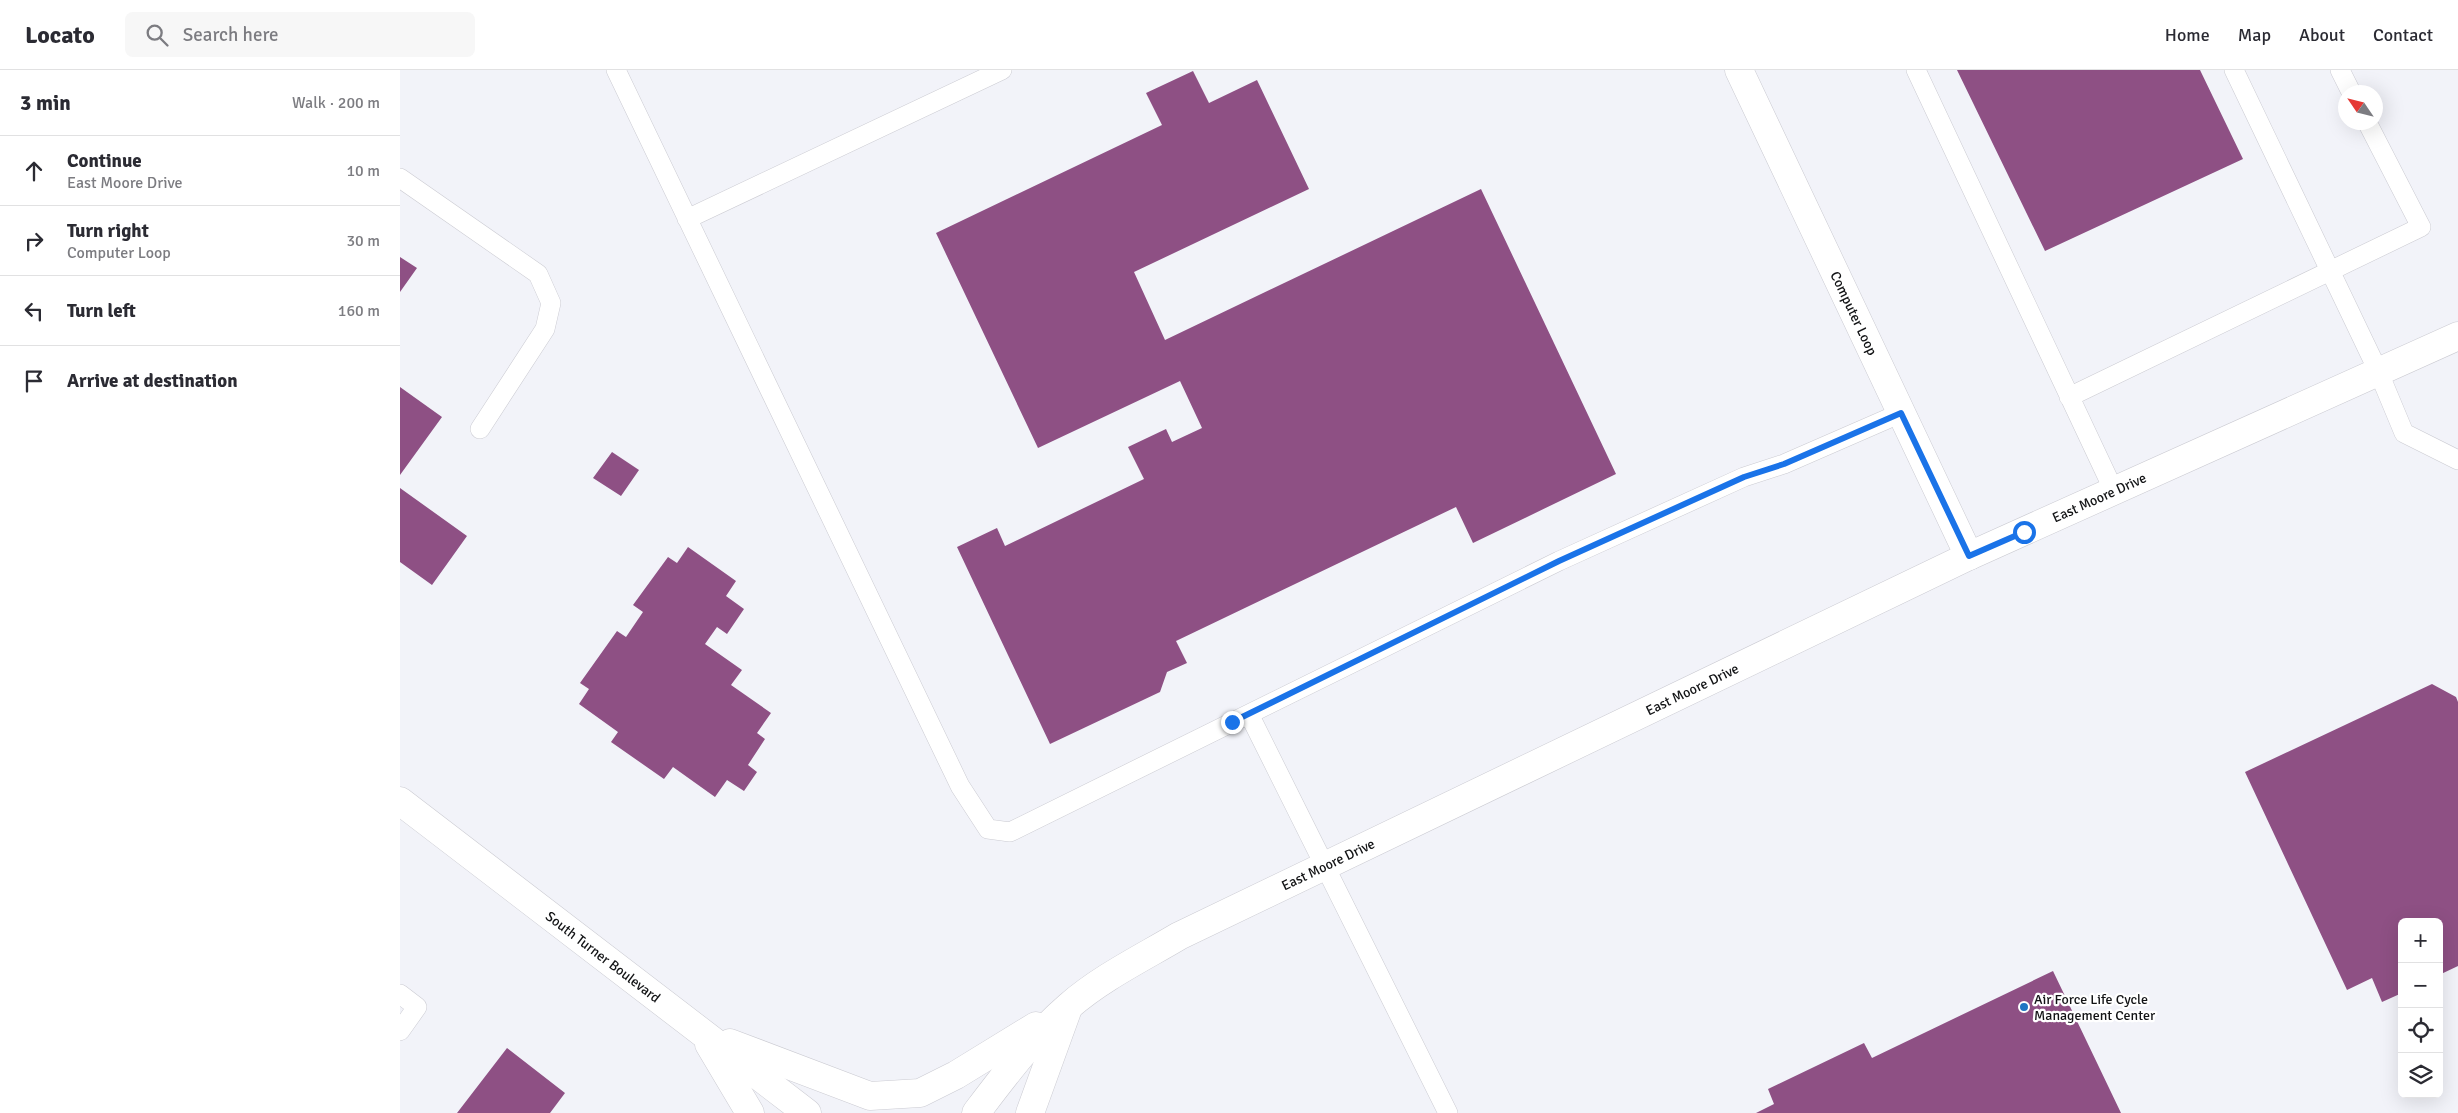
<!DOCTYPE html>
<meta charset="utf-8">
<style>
:root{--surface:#fff;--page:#f7f7f7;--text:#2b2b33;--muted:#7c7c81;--line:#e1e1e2}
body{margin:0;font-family:Signika,sans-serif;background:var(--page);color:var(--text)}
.controls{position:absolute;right:15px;bottom:15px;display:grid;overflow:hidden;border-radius:8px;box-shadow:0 5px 20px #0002}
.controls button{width:45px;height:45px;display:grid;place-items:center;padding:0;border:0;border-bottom:1px solid var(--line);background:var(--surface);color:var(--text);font:25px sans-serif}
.compass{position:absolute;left:1938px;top:15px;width:45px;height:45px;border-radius:50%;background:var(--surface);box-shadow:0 5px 20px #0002;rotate:305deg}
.stop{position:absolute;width:15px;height:15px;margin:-11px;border:4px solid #1a73e8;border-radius:50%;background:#fff}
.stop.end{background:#1a73e8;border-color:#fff;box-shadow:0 1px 5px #0008}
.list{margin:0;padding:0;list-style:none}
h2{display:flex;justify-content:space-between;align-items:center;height:65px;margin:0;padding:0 20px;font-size:21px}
h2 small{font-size:16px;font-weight:400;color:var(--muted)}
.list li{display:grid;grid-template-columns:32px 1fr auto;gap:15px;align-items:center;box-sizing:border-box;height:70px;padding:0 20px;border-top:1px solid var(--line)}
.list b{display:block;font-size:19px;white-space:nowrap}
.list p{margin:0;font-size:16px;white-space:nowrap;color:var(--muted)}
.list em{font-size:16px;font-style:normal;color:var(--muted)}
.icon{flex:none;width:28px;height:28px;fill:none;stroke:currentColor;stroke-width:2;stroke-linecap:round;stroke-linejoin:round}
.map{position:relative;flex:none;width:2058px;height:1043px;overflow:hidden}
header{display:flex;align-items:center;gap:30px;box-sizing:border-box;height:70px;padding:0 25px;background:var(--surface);border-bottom:1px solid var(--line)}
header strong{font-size:24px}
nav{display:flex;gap:28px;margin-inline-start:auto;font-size:18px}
.search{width:350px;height:45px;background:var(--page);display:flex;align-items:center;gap:12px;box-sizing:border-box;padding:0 18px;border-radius:8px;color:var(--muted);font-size:19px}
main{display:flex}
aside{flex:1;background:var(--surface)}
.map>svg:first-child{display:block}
.building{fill:#8e5084}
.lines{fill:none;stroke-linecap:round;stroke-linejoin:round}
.service-casing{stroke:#cbcbd2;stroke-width:20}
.minor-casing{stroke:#cbcbd2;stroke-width:29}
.service{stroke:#fff;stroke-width:19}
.minor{stroke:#fff;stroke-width:28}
.route{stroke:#1a73e8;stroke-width:6}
.poi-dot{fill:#1d75c3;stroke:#fff;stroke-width:2}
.labels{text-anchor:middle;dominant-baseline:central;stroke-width:4.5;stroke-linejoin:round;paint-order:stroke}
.street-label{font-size:14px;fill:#121315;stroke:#fff}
.poi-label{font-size:14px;fill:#121315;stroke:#fff;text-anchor:start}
</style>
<header>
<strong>Locato</strong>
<div class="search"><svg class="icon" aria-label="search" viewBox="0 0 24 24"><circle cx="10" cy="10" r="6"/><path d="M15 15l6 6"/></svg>Search here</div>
<nav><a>Home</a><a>Map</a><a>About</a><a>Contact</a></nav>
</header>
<main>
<aside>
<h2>3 min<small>Walk · 200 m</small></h2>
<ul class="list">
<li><svg class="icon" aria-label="ahead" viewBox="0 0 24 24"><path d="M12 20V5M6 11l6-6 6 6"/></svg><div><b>Continue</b><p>East Moore Drive</p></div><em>10 m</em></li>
<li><svg class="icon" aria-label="right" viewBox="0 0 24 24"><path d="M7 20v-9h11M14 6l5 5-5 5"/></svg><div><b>Turn right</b><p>Computer Loop</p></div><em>30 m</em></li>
<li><svg class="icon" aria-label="left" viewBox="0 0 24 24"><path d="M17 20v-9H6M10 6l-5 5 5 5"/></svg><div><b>Turn left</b></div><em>160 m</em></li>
<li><svg class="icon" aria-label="arrive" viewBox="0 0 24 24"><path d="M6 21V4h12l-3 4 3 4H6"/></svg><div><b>Arrive at destination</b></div></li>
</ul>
</aside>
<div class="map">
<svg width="2058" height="1043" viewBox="0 0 2058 1043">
<rect width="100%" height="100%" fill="#f2f3f9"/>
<path class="building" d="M1557,0H1800L1843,89L1645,181Z
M793,1L809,33L857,10L909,119L734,202L765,270L1081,119L1216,404L1073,473L1056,437L776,571L787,593L767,602L760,622L650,674L557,477L597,458L605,476L744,409L728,377L766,359L772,372L802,358L780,311L638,378L536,163L762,55L746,23Z
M0,187L17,198L0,222Z
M0,317L42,347L0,405Z
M212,382L239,400L221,426L193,408Z
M0,418L67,466L32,515L0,492Z
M288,477L336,511L326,526L344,539L327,564L317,557L305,574L342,600L331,615L371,643L357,663L365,669L348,695L357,702L344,721L327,710L315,727L273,697L264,709L211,672L218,662L179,634L189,619L180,613L217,561L226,567L243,542L233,535L268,487L277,493Z
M2032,614L2056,627L2058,632V896L2039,905V852H2002V923L1982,932L1972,908L1947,920L1845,702Z
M1653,901L1721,1043H1356L1374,1034L1368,1019L1464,973L1472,988Z
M107,978L165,1023L150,1043H57Z"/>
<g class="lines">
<defs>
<path id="service" d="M216,0L560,716L588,759L610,762L1159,491L1344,407L1384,394L1501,343
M1516,0L1714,421
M1834,0L1979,303L2004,363L2058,390
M1940,0L1951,22
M0,108L138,204L151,233L145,259L80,359
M287,149L602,0
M1669,327L2021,157L1967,52
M849,644L1048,1043
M0,924L17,937L0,961"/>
<g id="minor">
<path id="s1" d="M1339,0L1569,486"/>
<path id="s2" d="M0,731L407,1043"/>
<path d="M330,973L470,1026L520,1023L556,1005L636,956"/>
<path d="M309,974L350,1043"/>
<path id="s3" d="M576,1043C604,1006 633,967 669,936C701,908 742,888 779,866L1569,486L2058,266"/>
<path d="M630,1043L667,941"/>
</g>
</defs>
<use href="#service" class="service-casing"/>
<use href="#minor" class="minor-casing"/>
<use href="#service" class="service"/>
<use href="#minor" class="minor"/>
</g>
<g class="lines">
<path class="route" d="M832,652L1159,491L1344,407L1384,394L1501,343L1569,486L1624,462"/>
</g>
<circle class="poi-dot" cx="1624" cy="937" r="5"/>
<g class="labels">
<g class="street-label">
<text stroke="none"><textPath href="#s1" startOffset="269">Computer Loop</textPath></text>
<text stroke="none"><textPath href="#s3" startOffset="1292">East Moore Drive</textPath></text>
<text stroke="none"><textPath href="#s3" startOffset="842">East Moore Drive</textPath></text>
<text stroke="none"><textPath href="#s3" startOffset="438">East Moore Drive</textPath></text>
<text stroke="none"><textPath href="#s2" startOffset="256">South Turner Boulevard</textPath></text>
</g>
<g class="poi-label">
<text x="1634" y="929">Air Force Life Cycle<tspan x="1634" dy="16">Management Center</tspan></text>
</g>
</g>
</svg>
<div class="controls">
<button>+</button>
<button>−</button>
<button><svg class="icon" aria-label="locate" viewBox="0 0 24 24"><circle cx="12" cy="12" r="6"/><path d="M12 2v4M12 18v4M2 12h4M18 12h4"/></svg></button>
<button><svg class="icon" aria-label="layers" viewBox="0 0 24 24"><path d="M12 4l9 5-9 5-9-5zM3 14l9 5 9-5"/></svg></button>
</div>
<svg class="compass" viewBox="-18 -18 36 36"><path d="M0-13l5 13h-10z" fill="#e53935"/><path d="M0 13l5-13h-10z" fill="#7c7c81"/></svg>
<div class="stop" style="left:1624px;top:462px"></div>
<div class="stop end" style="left:832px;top:652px"></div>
</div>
</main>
